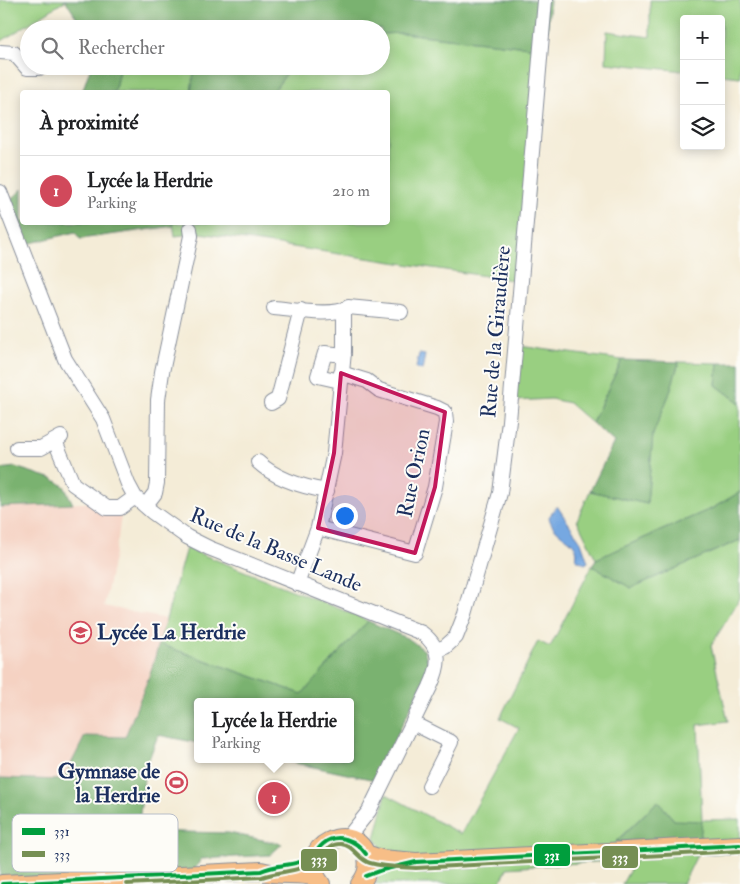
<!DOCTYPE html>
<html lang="fr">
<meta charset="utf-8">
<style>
:root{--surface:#fff;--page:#f2f2f2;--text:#202124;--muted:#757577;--line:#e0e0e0;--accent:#d1495b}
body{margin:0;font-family:"IM FELL Double Pica",serif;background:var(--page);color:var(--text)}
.controls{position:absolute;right:15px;top:15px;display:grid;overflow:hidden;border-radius:5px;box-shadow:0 2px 12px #0003}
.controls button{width:45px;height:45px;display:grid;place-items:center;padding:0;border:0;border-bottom:1px solid var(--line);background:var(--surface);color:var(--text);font:25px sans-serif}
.you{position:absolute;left:344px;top:515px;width:18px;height:18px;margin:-12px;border:4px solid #fff;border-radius:50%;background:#1a73e8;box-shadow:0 0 0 8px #1a73e833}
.badge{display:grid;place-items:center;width:32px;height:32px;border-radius:50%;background:var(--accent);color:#fff;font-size:16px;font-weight:700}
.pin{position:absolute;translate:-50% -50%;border:2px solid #fff;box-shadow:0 1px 5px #0006}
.popup{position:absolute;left:194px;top:698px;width:160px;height:65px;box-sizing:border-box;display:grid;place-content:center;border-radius:5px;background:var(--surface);filter:drop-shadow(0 1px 4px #0005);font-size:16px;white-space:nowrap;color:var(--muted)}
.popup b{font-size:19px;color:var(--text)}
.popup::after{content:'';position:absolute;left:50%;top:100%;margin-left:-10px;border:10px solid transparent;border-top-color:var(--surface)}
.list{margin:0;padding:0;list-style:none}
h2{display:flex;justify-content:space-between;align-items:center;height:65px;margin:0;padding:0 20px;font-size:21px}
h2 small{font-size:16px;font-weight:400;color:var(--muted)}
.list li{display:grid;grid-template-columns:32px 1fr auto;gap:15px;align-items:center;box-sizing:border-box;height:70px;padding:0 20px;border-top:1px solid var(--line)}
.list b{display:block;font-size:19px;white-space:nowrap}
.list p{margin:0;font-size:16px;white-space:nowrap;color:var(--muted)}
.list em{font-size:16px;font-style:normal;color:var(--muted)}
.icon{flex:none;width:28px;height:28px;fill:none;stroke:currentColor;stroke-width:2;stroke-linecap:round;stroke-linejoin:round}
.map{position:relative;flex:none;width:740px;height:884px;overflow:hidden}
.search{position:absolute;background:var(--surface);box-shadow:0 2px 12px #0003;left:20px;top:20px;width:370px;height:55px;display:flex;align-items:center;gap:12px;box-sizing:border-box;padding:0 18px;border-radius:28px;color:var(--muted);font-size:19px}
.panel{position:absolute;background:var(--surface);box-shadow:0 2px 12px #0003;left:20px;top:90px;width:370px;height:135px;border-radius:5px}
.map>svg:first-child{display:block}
.built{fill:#f5d2c2}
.green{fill:#99cf81;stroke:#5a7f70;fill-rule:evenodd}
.forest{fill:#7ab26f;stroke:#4a7066}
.water{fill:#76a8e1;stroke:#486ca0}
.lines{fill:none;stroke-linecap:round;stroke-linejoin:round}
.minor-casing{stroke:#888e9a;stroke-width:16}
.major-casing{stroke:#888e9a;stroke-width:20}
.minor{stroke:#fff;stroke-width:14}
.major{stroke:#f7be87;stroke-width:18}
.bus-1-casing{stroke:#fdfcf7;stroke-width:8}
.bus-2-casing{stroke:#fdfcf7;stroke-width:8}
.bus-1{stroke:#009e3d;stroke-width:4}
.bus-2{stroke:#768f53;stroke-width:4}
.marked{fill:#c2185b;fill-opacity:0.2;stroke:#c2185b;stroke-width:4;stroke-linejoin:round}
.labels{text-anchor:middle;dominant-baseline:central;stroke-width:4;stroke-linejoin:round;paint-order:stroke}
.street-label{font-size:21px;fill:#1b2f5e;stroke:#fdfcf7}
.poi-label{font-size:21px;font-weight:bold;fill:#1b2f5e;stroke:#fdfcf7;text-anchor:start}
.key{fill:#fdfcf7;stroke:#b9bec9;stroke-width:1}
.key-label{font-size:14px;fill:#1b2f5e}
.line-badge{stroke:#fdfcf7;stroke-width:2}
.badge-label{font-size:14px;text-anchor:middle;font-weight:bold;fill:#fff}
</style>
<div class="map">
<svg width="740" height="884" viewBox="0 0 740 884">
<rect width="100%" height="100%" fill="#fdfcf7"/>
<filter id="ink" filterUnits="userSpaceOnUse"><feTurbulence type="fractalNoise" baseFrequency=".02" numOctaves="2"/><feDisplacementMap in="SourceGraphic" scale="10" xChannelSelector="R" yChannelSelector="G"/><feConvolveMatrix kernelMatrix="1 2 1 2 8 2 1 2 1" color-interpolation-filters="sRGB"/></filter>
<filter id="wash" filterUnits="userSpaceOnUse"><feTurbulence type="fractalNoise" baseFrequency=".0096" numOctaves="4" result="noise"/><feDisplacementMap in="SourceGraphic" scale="20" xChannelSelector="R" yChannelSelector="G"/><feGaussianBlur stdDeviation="1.12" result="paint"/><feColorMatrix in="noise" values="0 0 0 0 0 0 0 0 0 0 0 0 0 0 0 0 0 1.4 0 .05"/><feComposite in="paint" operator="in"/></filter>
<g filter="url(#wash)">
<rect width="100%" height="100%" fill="#f4ecd7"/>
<path class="built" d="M123,501L118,538L104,606L166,619L150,674L125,737L85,736L63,780L0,778V507Z"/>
<path class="green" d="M0,0H65V1L0,42Z
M650,0H740V77L721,75V19H684V71L606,63L607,31L650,37Z
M403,33L546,49L525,282L200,233L175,236L173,223L388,222V92H273L292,66H381V34Z
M120,66H195L191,92H114Z
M519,346L622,360L592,423L569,403L551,399L515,401Z
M679,362L718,363L716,385L740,403V492L713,508L596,559L577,520L590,491L647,504L653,434L669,395Z
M740,540V598L711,646L728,721L698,725L702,820L740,819V853H698L683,884H622L636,859L507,868L500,884H375L378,880L380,845L375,839L386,794L461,834L519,728L500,718L538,641L550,647L592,566L631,588ZM658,801L674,820L616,841Z
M186,548L355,615L368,621L302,694L159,644Z"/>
<path class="forest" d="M65,0H550L546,49L403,33L381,34V29H84Z
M91,66H120L114,92H82Z
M195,66H292L273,92H191Z
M22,189V222H173L174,226L80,239L75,232L27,244L11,200Z
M622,360L679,362L669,395L653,434L647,504L590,491L614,442L592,423Z
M718,363H740V403L716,385Z
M15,467L53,479L64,486L73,504L0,507V469Z
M740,492V540L631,588L592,566L596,559L713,508Z
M368,621L409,639L424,650L430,668L375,780L276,759H350V702H198V743L158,735L145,770L138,831L229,833L282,844L270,855L201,859L194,871L0,884V778L63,780L85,736L125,737L150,674L159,644L302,694Z
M658,801L674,820L702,821L700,842H616Z"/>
<path class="water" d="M419,354L425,355L422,370L416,368Z
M557,506L581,542L588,562L585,564L576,559C582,538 553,538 549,517Z"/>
</g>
<g filter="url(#ink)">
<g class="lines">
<defs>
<path id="minor" d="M0,52L14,53L27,68H39
M0,192L65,359L103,419L128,484L135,497L152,512L187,537L209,548L422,633C443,649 440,665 430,687L369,811L349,836L345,838
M274,308C291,309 335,318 348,307L401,312
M340,381L318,376L325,353L344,355
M271,403L278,399L301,310
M55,441L73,484L107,508H120L135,497
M17,448H41L61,437
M258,462C276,479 303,487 327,491
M145,506L155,493L157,483L158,400L162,372L191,236L190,229
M318,528L415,553L435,487L446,422L445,412L437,408L379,390L367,381L341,373
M297,584L318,528L334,453L344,352V310
M436,650L445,647L456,637L465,614L500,493L509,421L545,0
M413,723L451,742L429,786"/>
<path id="major" d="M366,854L381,859L416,862L740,845
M2,884L261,871C279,877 298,871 316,877
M321,884C291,846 357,817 367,858C369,868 367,876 360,884"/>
</defs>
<use href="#minor" class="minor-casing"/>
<use href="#major" class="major-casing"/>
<use href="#minor" class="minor"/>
<use href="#major" class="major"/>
<defs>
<path id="bus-1" d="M366,876L382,870L416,862L740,845
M2,884L261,871C275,864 292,866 306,860C314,856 317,849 323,844C338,832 356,840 366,854"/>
<path id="bus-2" d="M127,884L262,877C279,871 298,872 314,863C324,858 327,843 341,844C354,845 358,860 370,863C384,867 401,867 416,868L740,851"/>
</defs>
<use href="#bus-1" class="bus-1-casing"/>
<use href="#bus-2" class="bus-2-casing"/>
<use href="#bus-1" class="bus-1"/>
<use href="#bus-2" class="bus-2"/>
</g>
</g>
<path class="marked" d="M341,373L445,412L435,487L415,553L318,528L334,453Z"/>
<defs>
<symbol id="school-ring" viewBox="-11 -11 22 22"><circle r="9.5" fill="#fdfcf7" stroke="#d1495b" stroke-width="1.5"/><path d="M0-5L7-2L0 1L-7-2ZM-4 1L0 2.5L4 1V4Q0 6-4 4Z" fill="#d1495b"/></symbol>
<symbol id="stadium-ring" viewBox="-11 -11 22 22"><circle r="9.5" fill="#fdfcf7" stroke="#d1495b" stroke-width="1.5"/><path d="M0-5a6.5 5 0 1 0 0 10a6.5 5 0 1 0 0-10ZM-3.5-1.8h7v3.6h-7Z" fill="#d1495b"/></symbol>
</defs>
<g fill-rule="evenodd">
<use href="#school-ring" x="68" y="620" width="25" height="25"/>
<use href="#stadium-ring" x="164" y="770" width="25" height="25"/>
</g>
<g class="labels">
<g class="street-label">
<text transform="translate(496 332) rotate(-85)">Rue de la Giraudière</text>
<text transform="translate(414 473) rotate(-78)">Rue Orion</text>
<text transform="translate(276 550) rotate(23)">Rue de la Basse Lande</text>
</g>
<g class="poi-label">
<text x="97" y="632">Lycée La Herdrie</text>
<text x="160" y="771" text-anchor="end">Gymnase de<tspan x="160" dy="24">la Herdrie</tspan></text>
</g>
</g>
<rect x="12" y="814" width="166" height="58" rx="8" class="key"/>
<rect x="22" y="828" width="23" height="7" fill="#009e3d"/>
<rect x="22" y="851" width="23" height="6" fill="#768f53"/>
<g class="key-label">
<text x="54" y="836">331</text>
<text x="54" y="859">333</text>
</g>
<g class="line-badge">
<rect x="533" y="843" width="38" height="24" rx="5" fill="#009e3d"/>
<rect x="601" y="845" width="38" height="24" rx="5" fill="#768f53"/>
<rect x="300" y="848" width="38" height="24" rx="5" fill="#768f53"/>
</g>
<g class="badge-label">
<text x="552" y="860">331</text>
<text x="620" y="862">333</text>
<text x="319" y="864">333</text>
</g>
</svg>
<div class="controls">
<button>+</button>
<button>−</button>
<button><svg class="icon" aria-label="layers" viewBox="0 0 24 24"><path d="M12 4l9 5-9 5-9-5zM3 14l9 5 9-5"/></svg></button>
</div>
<div class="you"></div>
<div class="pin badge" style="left:274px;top:798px">1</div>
<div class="popup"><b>Lycée la Herdrie</b>Parking</div>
<div class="search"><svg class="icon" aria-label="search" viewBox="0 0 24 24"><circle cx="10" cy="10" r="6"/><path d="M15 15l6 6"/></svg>Rechercher</div>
<section class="panel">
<h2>À proximité<small></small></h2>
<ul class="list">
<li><span class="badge">1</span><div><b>Lycée la Herdrie</b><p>Parking</p></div><em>210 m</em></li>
</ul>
</section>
</div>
